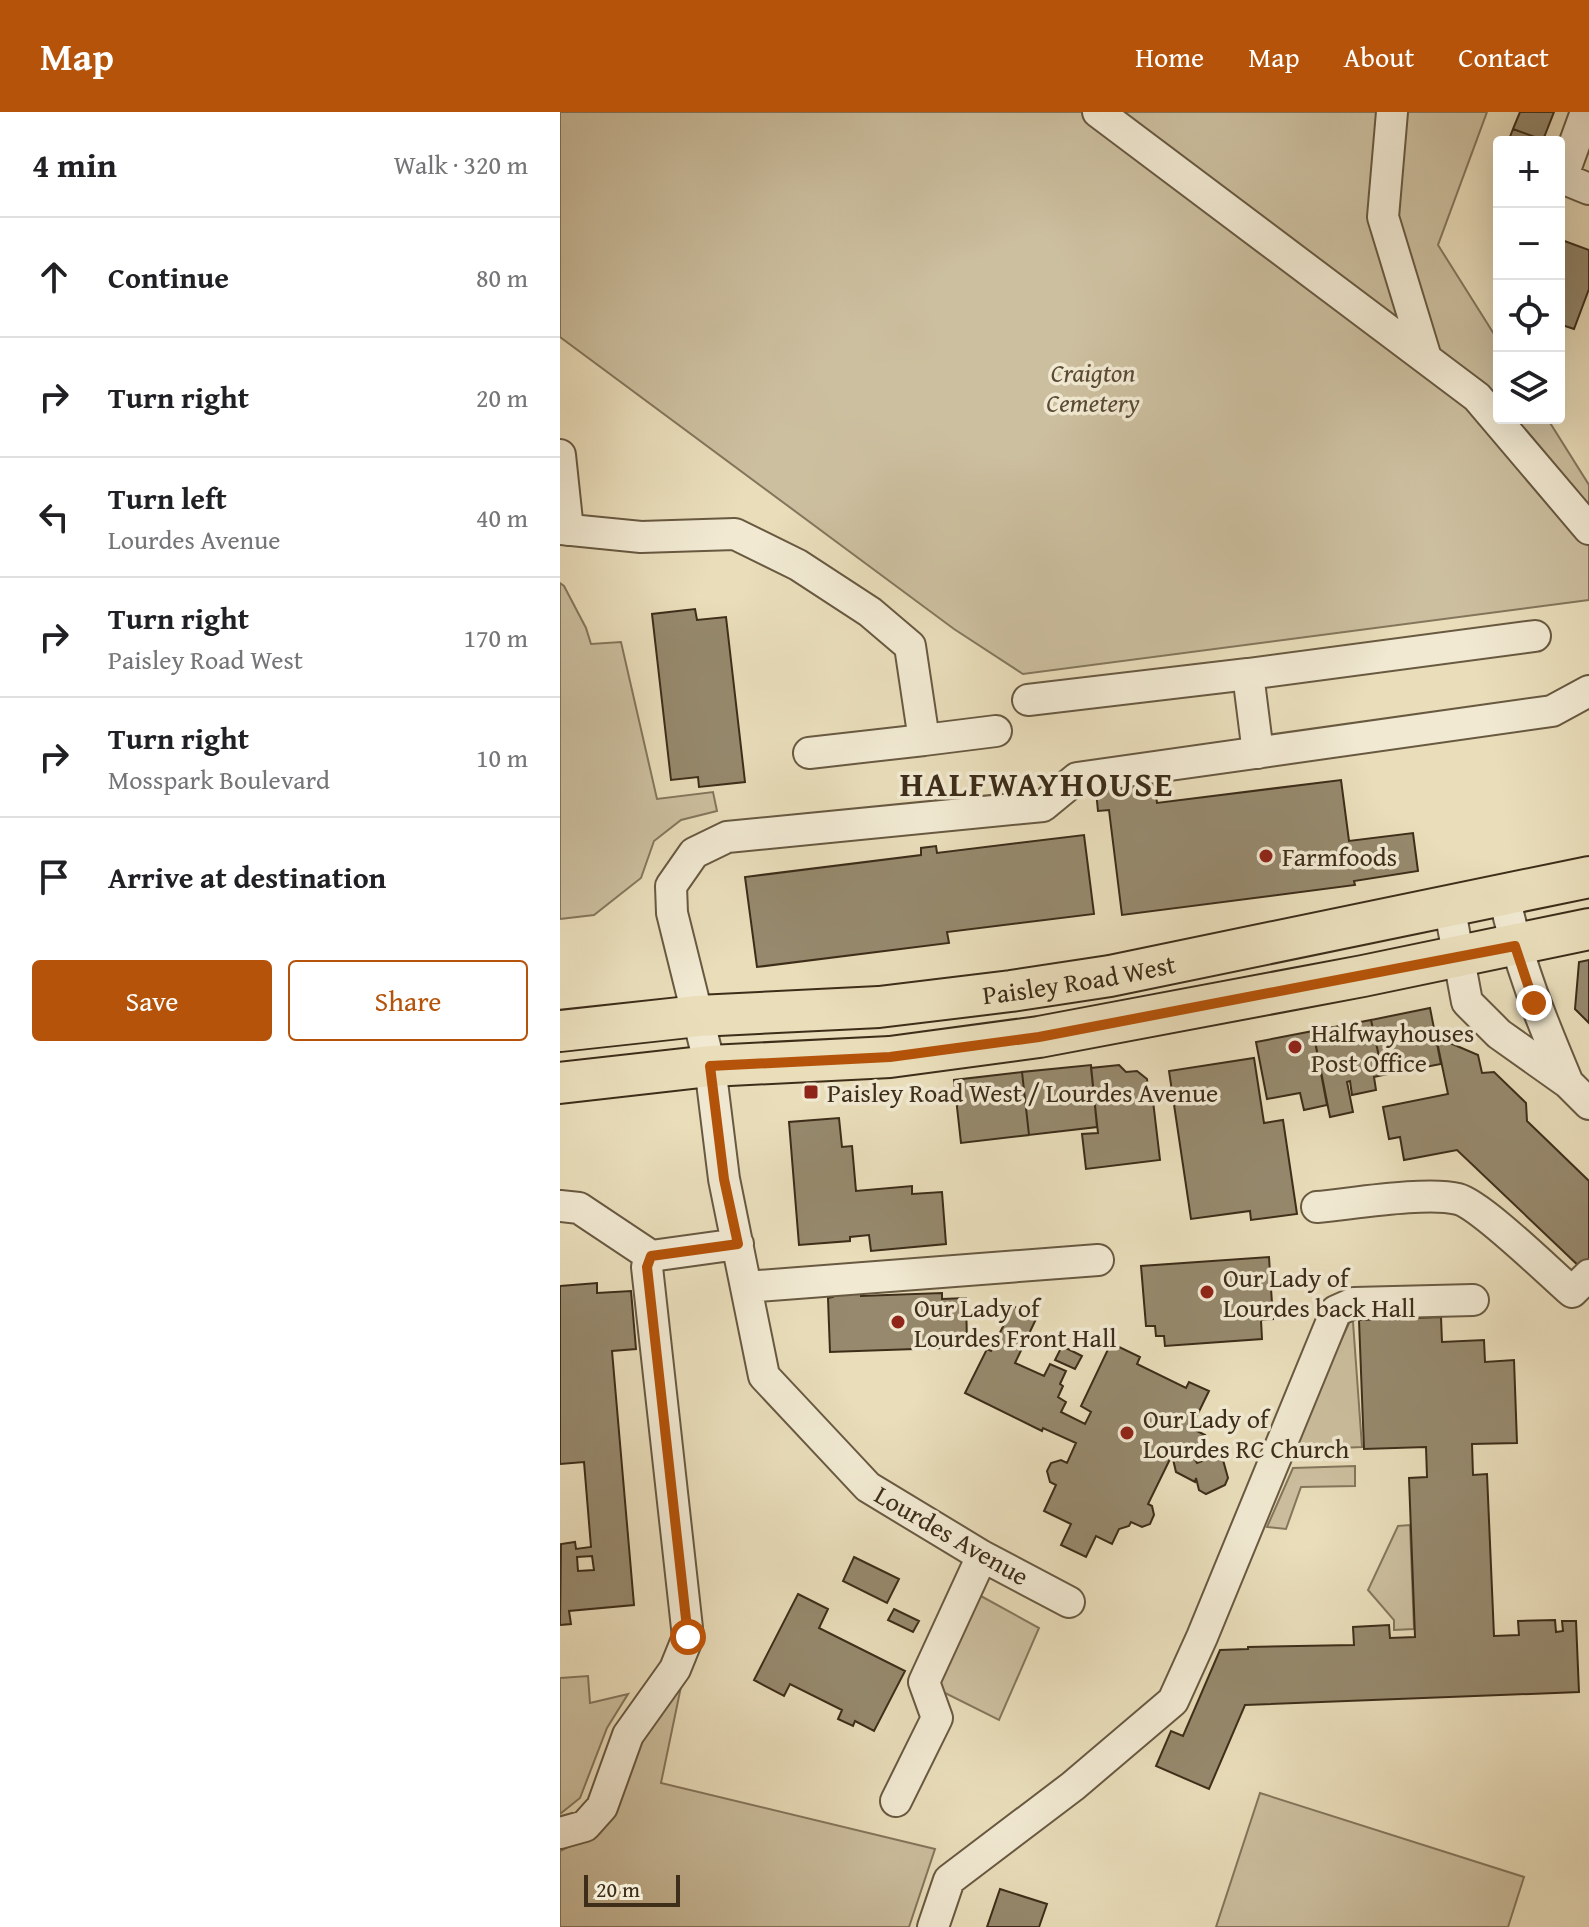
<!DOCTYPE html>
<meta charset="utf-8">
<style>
:root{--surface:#fff;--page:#f2f2f2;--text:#202124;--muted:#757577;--line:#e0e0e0;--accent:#b45309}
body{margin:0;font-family:"Gentium Book Plus",serif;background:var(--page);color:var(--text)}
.controls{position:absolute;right:24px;top:24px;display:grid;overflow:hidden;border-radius:8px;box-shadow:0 8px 32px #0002}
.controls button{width:72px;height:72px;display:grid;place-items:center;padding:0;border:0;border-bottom:2px solid var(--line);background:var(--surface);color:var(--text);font:40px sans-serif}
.scale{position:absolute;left:24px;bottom:20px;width:96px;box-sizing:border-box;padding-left:8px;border:4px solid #3d2d19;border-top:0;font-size:22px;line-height:28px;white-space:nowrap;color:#3d2d19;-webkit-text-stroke:6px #f1e9d2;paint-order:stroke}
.stop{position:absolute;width:24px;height:24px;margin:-18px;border:6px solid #b45309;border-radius:50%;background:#fff}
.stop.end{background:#b45309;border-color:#fff;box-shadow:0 2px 8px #0008}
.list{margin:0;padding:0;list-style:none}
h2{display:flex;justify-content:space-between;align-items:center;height:104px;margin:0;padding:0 32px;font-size:34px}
h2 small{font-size:26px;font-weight:400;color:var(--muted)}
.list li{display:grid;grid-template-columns:52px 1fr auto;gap:24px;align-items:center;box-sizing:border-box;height:120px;padding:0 32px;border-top:2px solid var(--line)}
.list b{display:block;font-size:30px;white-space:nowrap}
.list p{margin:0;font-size:26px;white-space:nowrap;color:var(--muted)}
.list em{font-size:26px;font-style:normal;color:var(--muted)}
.actions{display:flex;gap:16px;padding:24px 32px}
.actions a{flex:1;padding:18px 0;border:2px solid var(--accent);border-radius:8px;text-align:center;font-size:28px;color:var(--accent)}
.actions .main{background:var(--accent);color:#fff}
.icon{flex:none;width:44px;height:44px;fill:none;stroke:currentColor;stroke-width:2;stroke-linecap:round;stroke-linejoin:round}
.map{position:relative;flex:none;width:1029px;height:1815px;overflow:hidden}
header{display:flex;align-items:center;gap:48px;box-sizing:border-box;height:112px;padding:0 40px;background:var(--accent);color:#fff}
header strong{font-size:38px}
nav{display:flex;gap:44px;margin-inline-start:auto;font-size:28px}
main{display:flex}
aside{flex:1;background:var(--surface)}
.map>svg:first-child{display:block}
.green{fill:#ccbf9f;stroke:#84765c;stroke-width:2}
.building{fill:#96896d;stroke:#3d2d19;stroke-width:2;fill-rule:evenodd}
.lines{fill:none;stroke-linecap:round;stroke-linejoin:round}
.minor-casing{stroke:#685941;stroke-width:34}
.major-casing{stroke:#3d2d19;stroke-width:44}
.minor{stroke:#f1e9d2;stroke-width:30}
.major{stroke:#e9ddba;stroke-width:40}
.route{stroke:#b45309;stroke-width:10}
.poi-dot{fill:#8f2418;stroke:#f1e9d2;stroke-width:3}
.labels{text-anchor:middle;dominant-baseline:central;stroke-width:7;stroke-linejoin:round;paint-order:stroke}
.park-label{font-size:26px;font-style:italic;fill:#5a4a34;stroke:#f1e9d2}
.poi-label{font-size:26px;fill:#3d2d19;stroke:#f1e9d2;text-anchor:start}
.street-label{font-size:26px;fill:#3d2d19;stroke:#f1e9d2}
.district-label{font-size:34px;font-weight:bold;letter-spacing:2px;fill:#3d2d19;stroke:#f1e9d2}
</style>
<header>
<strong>Map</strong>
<nav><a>Home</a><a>Map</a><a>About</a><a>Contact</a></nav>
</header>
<main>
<aside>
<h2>4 min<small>Walk · 320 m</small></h2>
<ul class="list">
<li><svg class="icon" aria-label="ahead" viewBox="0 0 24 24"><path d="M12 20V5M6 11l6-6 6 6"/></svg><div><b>Continue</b></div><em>80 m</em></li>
<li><svg class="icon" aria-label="right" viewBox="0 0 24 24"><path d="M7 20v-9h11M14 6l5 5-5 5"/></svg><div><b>Turn right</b></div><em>20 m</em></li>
<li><svg class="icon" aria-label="left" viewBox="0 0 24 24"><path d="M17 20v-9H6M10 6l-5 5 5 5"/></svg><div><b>Turn left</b><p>Lourdes Avenue</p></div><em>40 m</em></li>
<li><svg class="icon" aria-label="right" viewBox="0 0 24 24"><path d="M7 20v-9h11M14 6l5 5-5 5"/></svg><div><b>Turn right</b><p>Paisley Road West</p></div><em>170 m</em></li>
<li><svg class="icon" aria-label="right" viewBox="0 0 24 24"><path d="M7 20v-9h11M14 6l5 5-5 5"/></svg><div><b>Turn right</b><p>Mosspark Boulevard</p></div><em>10 m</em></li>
<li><svg class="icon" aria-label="arrive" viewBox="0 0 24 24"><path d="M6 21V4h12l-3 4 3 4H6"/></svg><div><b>Arrive at destination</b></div></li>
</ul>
<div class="actions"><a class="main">Save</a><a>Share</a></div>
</aside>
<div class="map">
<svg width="1029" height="1815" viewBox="0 0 1029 1815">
<rect width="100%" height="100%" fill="#e9ddba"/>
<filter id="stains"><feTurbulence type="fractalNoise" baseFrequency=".0025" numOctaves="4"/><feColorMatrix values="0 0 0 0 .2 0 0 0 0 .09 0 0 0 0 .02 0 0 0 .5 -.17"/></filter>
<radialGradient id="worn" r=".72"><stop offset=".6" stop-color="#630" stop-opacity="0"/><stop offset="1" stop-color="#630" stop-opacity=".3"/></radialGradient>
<path class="green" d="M0,0H927L878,133L939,230V306H987L1029,373V488L463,562L394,517L0,225Z
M0,471L4,474L26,516L31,532L61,530L97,687L153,680L157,699L121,708L94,729L81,766L34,803L0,807Z
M790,1209L793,1210L802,1335L730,1338Z
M795,1354V1374L741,1375L726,1417L707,1415L733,1356Z
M850,1413L854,1517L834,1518V1508L808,1478L838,1414Z
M419,1483L479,1516L439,1608L373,1575Z
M28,1564L30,1591L68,1582L47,1616L20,1686L0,1702V1566Z
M123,1565L101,1671L375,1737L349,1815H0V1739L26,1726L77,1634Z
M700,1681L964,1765L948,1815H656Z"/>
<path class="building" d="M960,0H994L983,28L953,17Z
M953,17L983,28L982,30H948Z
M999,127L1029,138V177L1014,217L999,212Z
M135,497L137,508L166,505L185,670L139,675L138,665L111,668L92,502Z
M781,668L789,729L853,721L858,759L794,769L795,773L562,803L549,698L538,699L536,679L595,673L597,691Z
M524,723L534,802L387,820L389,831L197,855L185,765L361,743V736L376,734L377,741Z
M1029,848V911L1015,897L1019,850Z
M870,896L881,952L823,963L811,908Z
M811,908L823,963L814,965L816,978L792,983L790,969L787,970L793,1000L770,1005L753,919Z
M753,919L767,993L744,998L740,981L707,987L696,930Z
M876,925L918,943L922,961L934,960L966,991L967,1009L1029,1069V1152L1023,1158L897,1038L844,1048L840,1025L829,1027L823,995L888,982Z
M694,946L704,1011L723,1008L737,1102L691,1108L690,1099L631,1107L609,959Z
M531,953L537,1015L469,1023L462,960Z
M559,953L566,960L577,959L587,967L589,989H593L600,1048L526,1057L522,1022L538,1021L531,956Z
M462,960L469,1023L401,1031L394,968Z
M279,1006L282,1035L292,1034L296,1079L352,1074V1082L382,1080L386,1132L311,1139L309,1123L290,1125V1129L239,1133L229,1010Z
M709,1145L713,1207L701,1208L702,1227L605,1234L604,1224H596L595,1214H586L581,1154Z
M37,1171V1181L71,1179L76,1237L52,1239L74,1493L9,1499L11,1512L0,1513L1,1432L15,1430L16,1437L31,1435L24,1350L0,1352V1174ZM32,1444L34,1458L18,1459L17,1445Z
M301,1176V1184L382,1181V1187L406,1186L407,1232L383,1233V1236L270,1240L268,1186L273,1185V1177Z
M453,1194L477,1205L455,1251L484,1264L490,1252L506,1259L500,1272L503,1274L498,1285L506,1290L501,1300L525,1312L531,1300L521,1294L551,1231L580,1245L577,1252L626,1276L629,1270L649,1279L631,1316L645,1323L634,1346L637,1351L655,1344L663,1348L668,1366L665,1373L646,1382L639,1378L636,1366L635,1370L616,1360L612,1343L588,1392L592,1394L594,1403L590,1412L582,1415L571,1410L569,1414L559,1417L552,1432L536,1424L526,1445L501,1433L511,1412L484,1399L496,1373L490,1370L487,1359L491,1351L501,1348L507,1351L516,1331L483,1316L482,1319L405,1281L427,1237L431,1239Z
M881,1205L882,1230L924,1228L925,1250L954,1248L957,1331L912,1332L913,1363L927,1362L934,1524L959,1523L958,1509L995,1508L996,1520L1003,1519L1002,1509H1016L1019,1580L685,1593L649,1677L596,1654L611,1619L623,1624L660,1538L688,1537V1535L794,1533L793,1515L829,1513L830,1526L855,1525L849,1366L867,1365L866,1335L804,1337L799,1208Z
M502,1234L522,1244L515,1257L495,1248Z
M294,1445L339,1467L327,1491L283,1469Z
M238,1482L268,1497L259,1516L345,1559L314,1619L295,1609L293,1614L278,1607L282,1598L230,1572L224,1584L194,1568Z
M334,1497L359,1509L353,1520L328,1508Z
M440,1777L487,1792L479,1815H427Z"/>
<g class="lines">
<defs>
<path id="minor" d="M538,0L917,285L1029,417
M832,0L823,105L866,246
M1026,0L1002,66L1029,77
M0,343L8,418
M0,417L81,425L175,422L238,453L310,500L350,534L364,628L249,641
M468,588L688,562
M364,628L436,619
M698,641L688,562L975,524
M944,783C958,851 981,907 1008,971
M889,793L907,890L939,922L1008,971L1029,992
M0,1094L19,1096L91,1144
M757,1095C791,1092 867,1079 898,1087C921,1093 990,1161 1012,1180L1029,1163
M186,1175L538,1148
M509,1490L422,1444L308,1375L204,1264L164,1067L150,954L112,801L111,774L134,741L167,725L483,694L517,666L992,599L1029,579
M336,1689L377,1606L364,1570L422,1444
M0,1721L25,1714L42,1695L68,1623L115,1557L128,1525L87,1155L91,1144L178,1132
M373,1815L389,1768L513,1674L613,1589L642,1525L776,1199L794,1191L913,1188"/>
<g id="major">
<path id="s1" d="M0,919L138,904L319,895L451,879L550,864L1029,765"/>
<path d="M0,971L150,954L330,945L479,925L803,864L1029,817"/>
</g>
</defs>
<use href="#minor" class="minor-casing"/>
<use href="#major" class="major-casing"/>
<use href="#minor" class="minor"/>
<use href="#major" class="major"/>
</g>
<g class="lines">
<path class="route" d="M128,1525L87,1155L91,1144L178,1132L164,1067L150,954L330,945L479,925L955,834L974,891"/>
</g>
<g class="poi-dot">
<circle cx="706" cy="744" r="8"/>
<circle cx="735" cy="935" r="8"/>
<rect x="243" y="972" width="16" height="16" rx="4"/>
<circle cx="647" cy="1180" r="8"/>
<circle cx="338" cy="1210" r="8"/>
<circle cx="567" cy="1321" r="8"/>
</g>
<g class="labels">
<g class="park-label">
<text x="533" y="260">Craigton<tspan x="533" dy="30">Cemetery</tspan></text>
</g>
<g class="poi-label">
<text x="722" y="744">Farmfoods</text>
<text x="751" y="920">Halfwayhouses<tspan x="751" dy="30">Post Office</tspan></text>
<text x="267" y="980">Paisley Road West / Lourdes Avenue</text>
<text x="663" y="1165">Our Lady of<tspan x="663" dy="30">Lourdes back Hall</tspan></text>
<text x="354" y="1195">Our Lady of<tspan x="354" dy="30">Lourdes Front Hall</tspan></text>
<text x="583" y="1306">Our Lady of<tspan x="583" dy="30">Lourdes RC Church</tspan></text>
</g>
<g class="street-label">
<text stroke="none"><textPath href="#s1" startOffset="522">Paisley Road West</textPath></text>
<text transform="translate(392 1423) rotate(30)">Lourdes Avenue</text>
</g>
<g class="district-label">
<text x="477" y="671">HALFWAYHOUSE</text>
</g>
</g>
<rect width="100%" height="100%" filter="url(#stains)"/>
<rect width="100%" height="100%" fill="url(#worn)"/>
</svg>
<div class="controls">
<button>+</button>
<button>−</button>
<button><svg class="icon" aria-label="locate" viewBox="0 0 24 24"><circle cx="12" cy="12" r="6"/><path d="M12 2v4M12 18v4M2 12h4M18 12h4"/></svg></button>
<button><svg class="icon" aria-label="layers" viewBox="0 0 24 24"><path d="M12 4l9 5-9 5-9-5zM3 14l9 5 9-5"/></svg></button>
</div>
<div class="scale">20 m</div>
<div class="stop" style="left:128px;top:1525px"></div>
<div class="stop end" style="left:974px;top:891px"></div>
</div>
</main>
